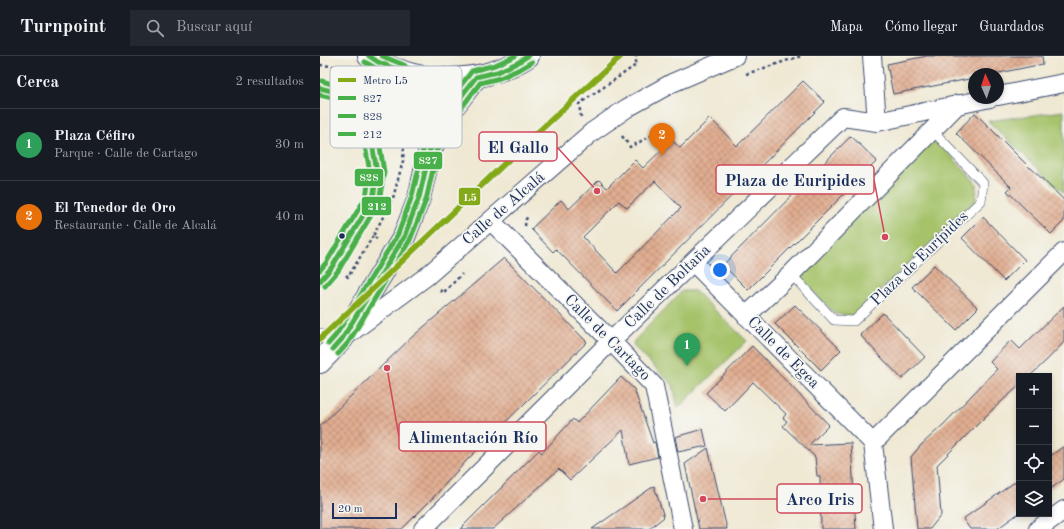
<!DOCTYPE html>
<html lang="es">
<meta charset="utf-8">
<style>
:root{--surface:#171b24;--page:#242831;--text:#f1f3f6;--muted:#9ea1a6;--line:#363941;--accent:#d1495b}
body{margin:0;font-family:"Old Standard TT",serif;background:var(--page);color:var(--text)}
.controls{position:absolute;right:12px;bottom:12px;display:grid;overflow:hidden;border-radius:0px;box-shadow:0 2px 6px #0003}
.controls button{width:36px;height:36px;display:grid;place-items:center;padding:0;border:0;border-bottom:1px solid var(--line);background:var(--surface);color:var(--text);font:20px sans-serif}
.compass{position:absolute;left:648px;top:12px;width:36px;height:36px;border-radius:50%;background:var(--surface);box-shadow:0 2px 6px #0003;rotate:357deg}
.scale{position:absolute;left:12px;bottom:10px;width:65px;box-sizing:border-box;padding-left:4px;border:2px solid #1b2f5e;border-top:0;font-size:11px;line-height:14px;white-space:nowrap;color:#1b2f5e;-webkit-text-stroke:3px #f6f6f2;paint-order:stroke}
.you{position:absolute;left:400px;top:214px;width:14px;height:14px;margin:-10px;border:3px solid #fff;border-radius:50%;background:#1a73e8;box-shadow:0 0 0 6px #1a73e833}
.badge{display:grid;place-items:center;width:26px;height:26px;border-radius:50%;background:var(--accent);color:#fff;font-size:13px;font-weight:700}
.pin{position:absolute;translate:-50% -33px;filter:drop-shadow(0 1px 2px #0008)}
.pin::after{content:'';position:absolute;top:21px;width:14px;height:12px;background:inherit;clip-path:polygon(0 0,100% 0,50% 100%)}
.list{margin:0;padding:0;list-style:none}
h2{display:flex;justify-content:space-between;align-items:center;height:52px;margin:0;padding:0 16px;font-size:17px}
h2 small{font-size:13px;font-weight:400;color:var(--muted)}
.list li{display:grid;grid-template-columns:26px 1fr auto;gap:12px;align-items:center;box-sizing:border-box;height:72px;padding:0 16px;border-top:1px solid var(--line)}
.list b{display:block;font-size:15px;white-space:nowrap}
.list p{margin:0;font-size:13px;white-space:nowrap;color:var(--muted)}
.list em{font-size:13px;font-style:normal;color:var(--muted)}
.icon{flex:none;width:22px;height:22px;fill:none;stroke:currentColor;stroke-width:2;stroke-linecap:round;stroke-linejoin:round}
.map{position:relative;flex:none;width:744px;height:473px;overflow:hidden}
header{display:flex;align-items:center;gap:24px;box-sizing:border-box;height:56px;padding:0 20px;background:var(--surface);border-bottom:1px solid var(--line)}
header strong{font-size:19px}
nav{display:flex;gap:22px;margin-inline-start:auto;font-size:14px}
.search{width:280px;height:36px;background:var(--page);display:flex;align-items:center;gap:10px;box-sizing:border-box;padding:0 14px;border-radius:0px;color:var(--muted);font-size:15px}
main{display:flex}
aside{flex:1;background:var(--surface)}
.map>svg:first-child{display:block}
.park{fill:#a6c36a;stroke:#607964}
.building{fill:url(#building-cross-hatch);fill-rule:evenodd}
.lines{fill:none;stroke-linecap:round;stroke-linejoin:round}
.service-casing{stroke:#3b4b6f;stroke-width:10}
.minor-casing{stroke:#3b4b6f;stroke-width:20}
.primary-casing{stroke:#3b4b6f;stroke-width:24}
.path{stroke:#3b4b6f;stroke-width:2.5;stroke-dasharray:3 3;stroke-linecap:butt}
.service{stroke:#fff;stroke-width:9}
.minor{stroke:#fff;stroke-width:18}
.primary{stroke:#fff;stroke-width:22}
.bus-1-casing{stroke:#f6f6f2;stroke-width:8}
.bus-2-casing{stroke:#f6f6f2;stroke-width:8}
.bus-3-casing{stroke:#f6f6f2;stroke-width:8}
.bus-1{stroke:#48b048;stroke-width:5}
.bus-2{stroke:#48b048;stroke-width:5}
.bus-3{stroke:#48b048;stroke-width:5}
.metro-1-casing{stroke:#f6f6f2;stroke-width:9}
.metro-1{stroke:#84a919;stroke-width:6}
.bus-dot{fill:#1b2f5e;stroke:#f6f6f2;stroke-width:1.5}
.labels{text-anchor:middle;dominant-baseline:central;stroke-width:3.5;stroke-linejoin:round;paint-order:stroke}
.street-label{font-size:16px;fill:#1b2f5e;stroke:#f6f6f2}
.key{fill:#f6f6f2;stroke:#b4bac6;stroke-width:1}
.key-label{font-size:11px;fill:#1b2f5e}
.leader{fill:none;stroke:#d1495b;stroke-width:1.5}
.callout-dot{fill:#d1495b;stroke:#f6f6f2;stroke-width:1.5}
.callout{fill:#f6f6f2;stroke:#d1495b;stroke-width:1.5}
.callout-label{font-size:17px;text-anchor:middle;font-weight:bold;fill:#1b2f5e}
.line-badge{stroke:#f6f6f2;stroke-width:1.5}
.badge-label{font-size:11px;text-anchor:middle;font-weight:bold;fill:#fff}
</style>
<header>
<strong>Turnpoint</strong>
<div class="search"><svg class="icon" aria-label="search" viewBox="0 0 24 24"><circle cx="10" cy="10" r="6"/><path d="M15 15l6 6"/></svg>Buscar aquí</div>
<nav><a>Mapa</a><a>Cómo llegar</a><a>Guardados</a></nav>
</header>
<main>
<aside>
<h2>Cerca<small>2 resultados</small></h2>
<ul class="list">
<li><span class="badge" style="background:#2e9e5b">1</span><div><b>Plaza Céfiro</b><p>Parque · Calle de Cartago</p></div><em>30 m</em></li>
<li><span class="badge" style="background:#e8710a">2</span><div><b>El Tenedor de Oro</b><p>Restaurante · Calle de Alcalá</p></div><em>40 m</em></li>
</ul>
</aside>
<div class="map">
<svg width="744" height="473" viewBox="0 0 744 473">
<defs>
<pattern id="building-cross-hatch" width="8" height="8" patternUnits="userSpaceOnUse"><rect width="8" height="8" fill="#e1ad90"/><path d="M0 0l8 8M0 8l8-8" fill="none" stroke="#b68d79"/></pattern>
</defs>
<rect width="100%" height="100%" fill="#f6f6f2"/>
<filter id="ink" filterUnits="userSpaceOnUse"><feTurbulence type="fractalNoise" baseFrequency=".025" numOctaves="2"/><feDisplacementMap in="SourceGraphic" scale="8" xChannelSelector="R" yChannelSelector="G"/><feConvolveMatrix kernelMatrix="1 2 1 2 8 2 1 2 1" color-interpolation-filters="sRGB"/></filter>
<filter id="wash" filterUnits="userSpaceOnUse"><feTurbulence type="fractalNoise" baseFrequency=".012" numOctaves="4" result="noise"/><feDisplacementMap in="SourceGraphic" scale="16" xChannelSelector="R" yChannelSelector="G"/><feGaussianBlur stdDeviation="0.9" result="paint"/><feColorMatrix in="noise" values="0 0 0 0 0 0 0 0 0 0 0 0 0 0 0 0 0 1.4 0 .05"/><feComposite in="paint" operator="in"/></filter>
<g filter="url(#wash)">
<rect width="100%" height="100%" fill="#efe8d2"/>
<path class="park" d="M744,55V137L668,65Z
M614,81L657,128L656,144L533,260L515,258L477,219Z
M362,235H375L427,285L358,352L353,329L313,290L314,285Z"/>
<g id="blocks">
<path class="building" d="M607,0H722L723,8L674,18H654V22L573,38L567,8Z
M483,25L505,46L297,255L236,193L233,196L211,173L241,144L249,153L279,124L287,132L315,104L323,112L352,84L360,92L390,62L417,90ZM335,125L361,152L297,217L263,181L299,145L307,152Z
M655,57L710,112H711L744,144V165L731,178L687,135L691,131L636,77Z
M531,80L557,105L428,234L403,209Z
M663,161L705,204L684,225L642,182Z
M184,202L267,286L147,404L109,446L82,473H0V370L92,281Z
M614,209L658,252L636,274L592,231Z
M475,249L521,294L501,314L455,268Z
M744,250V286L729,302L710,320H699V330L672,354L617,409L621,459L610,473H597L591,401L601,389L624,368L677,313L670,306L691,284L700,293Z
M563,257L605,301L582,323L540,279Z
M432,290L509,369L489,389L531,387L536,473H501L500,420H497L495,401L463,370L467,365L463,362L466,358L433,326L405,355L386,337Z
M301,321L314,333L333,387L335,386L338,401L309,408L303,374L250,424L239,413L173,473H140L219,394L222,397L253,363L257,367Z
M383,373L387,390L358,396L355,381Z
M744,390V423L729,434V401Z
M388,392L407,473H379L365,408Z
M699,423V457L677,473H650L643,463Z
M334,430L344,461L329,473H272Z"/>
</g>
</g>
<g filter="url(#ink)">
<use href="#blocks" fill-opacity="0" stroke="#3b4b6f" stroke-width="1"/>
<g class="lines">
<defs>
<path id="service" d="M0,32L19,37L35,47L43,63L53,93L57,116L53,143L28,185L12,211L0,225
M471,218L514,264L534,265L661,145L663,127L613,75
M0,277L13,293"/>
<path id="minor" d="M678,40L744,27
M557,66L670,42
M171,165L291,285L334,330L363,473
M373,206L553,387
M426,260L471,218L638,48
M26,280L107,220L272,76L307,52L352,27L415,0
M103,473L291,285L523,61L557,66L552,0
M563,473L553,387L744,196
M718,473L744,454"/>
<path id="primary" d="M49,0C96,31 162,30 208,0
M81,15L96,52L110,94
M0,306L22,283L84,181L99,142L110,94L133,51L156,21"/>
</defs>
<use href="#service" class="service-casing"/>
<use href="#minor" class="minor-casing"/>
<use href="#primary" class="primary-casing"/>
<path class="path" d="M0,9L12,10L36,19
M426,18L481,0
M52,28L67,40
M261,61L259,48L316,9V0
M302,80L310,91L340,75
M205,170L206,163L208,161
M57,183L53,180L73,142L83,105L84,88
M26,219L28,221L53,180
M120,234L123,237L142,218"/>
<use href="#service" class="service"/>
<use href="#minor" class="minor"/>
<use href="#primary" class="primary"/>
<defs>
<path id="bus-1" d="M49,0L58,6L81,15L96,52L110,94L106,114
M0,32L19,37L35,47L43,63L53,93L57,116L53,143L12,211L0,225
M13,293L22,283L84,181L99,142L110,94L133,51L156,21L177,16L197,7L208,0"/>
<path id="bus-2" d="M45,6L55,12L76,20L89,54L103,94L99,113
M0,39L16,43L30,52L37,66L46,95L50,116L46,141L6,207L0,214
M18,298L28,287L90,184L106,144L117,96L139,55L160,27L180,22L200,13L212,6"/>
<path id="bus-3" d="M62,0L84,9L87,12L103,50L117,92L113,115
M2,25L22,31L41,43L50,61L60,91L64,116L59,146L18,215L5,230
M8,288L16,279L78,178L92,140L104,91L127,47L152,15L175,9L195,0"/>
</defs>
<use href="#bus-1" class="bus-1-casing"/>
<use href="#bus-2" class="bus-2-casing"/>
<use href="#bus-3" class="bus-3-casing"/>
<use href="#bus-1" class="bus-1"/>
<use href="#bus-2" class="bus-2"/>
<use href="#bus-3" class="bus-3"/>
<defs>
<path id="metro-1" d="M0,283L203,90L301,0"/>
</defs>
<use href="#metro-1" class="metro-1-casing"/>
<use href="#metro-1" class="metro-1"/>
</g>
</g>
<circle class="bus-dot" cx="22" cy="180" r="3.5"/>
<g class="labels">
<g class="street-label">
<text transform="translate(184 153) rotate(-41)">Calle de Alcalá</text>
<text transform="translate(600 203) rotate(-44)">Plaza de Eurípides</text>
<text transform="translate(348 231) rotate(-44)">Calle de Boltaña</text>
<text transform="translate(287 282) rotate(45)">Calle de Cartago</text>
<text transform="translate(463 297) rotate(45)">Calle de Egea</text>
</g>
</g>
<rect x="10" y="10" width="132" height="82" rx="6" class="key"/>
<rect x="18" y="22" width="18" height="4" fill="#84a919"/>
<rect x="18" y="40" width="18" height="4" fill="#48b048"/>
<rect x="18" y="58" width="18" height="4" fill="#48b048"/>
<rect x="18" y="76" width="18" height="4" fill="#48b048"/>
<g class="key-label">
<text x="43" y="28">Metro L5</text>
<text x="43" y="46">827</text>
<text x="43" y="64">828</text>
<text x="43" y="82">212</text>
</g>
<path class="leader" d="M277 135L237 91M565 181L554 124M67 312L79 381M383 443L457 443"/>
<g class="callout-dot">
<circle cx="277" cy="135" r="4"/>
<circle cx="565" cy="181" r="4"/>
<circle cx="67" cy="312" r="4"/>
<circle cx="383" cy="443" r="4"/>
</g>
<g class="callout">
<rect x="159" y="76" width="78" height="29" rx="4"/>
<rect x="396" y="109" width="158" height="29" rx="4"/>
<rect x="79" y="366" width="147" height="29" rx="4"/>
<rect x="457" y="428" width="85" height="29" rx="4"/>
</g>
<g class="callout-label">
<text x="198" y="97">El Gallo</text>
<text x="475" y="130">Plaza de Euripides</text>
<text x="153" y="387">Alimentación Río</text>
<text x="500" y="449">Arco Iris</text>
</g>
<g class="line-badge">
<rect x="93" y="95" width="30" height="19" rx="4" fill="#48b048"/>
<rect x="34" y="112" width="30" height="19" rx="4" fill="#48b048"/>
<rect x="138" y="131" width="23" height="19" rx="4" fill="#84a919"/>
<rect x="41" y="140" width="31" height="20" rx="4" fill="#48b048"/>
</g>
<g class="badge-label">
<text x="108" y="108">827</text>
<text x="49" y="125">828</text>
<text x="150" y="145">L5</text>
<text x="57" y="154">212</text>
</g>
</svg>
<div class="controls">
<button>+</button>
<button>−</button>
<button><svg class="icon" aria-label="locate" viewBox="0 0 24 24"><circle cx="12" cy="12" r="6"/><path d="M12 2v4M12 18v4M2 12h4M18 12h4"/></svg></button>
<button><svg class="icon" aria-label="layers" viewBox="0 0 24 24"><path d="M12 4l9 5-9 5-9-5zM3 14l9 5 9-5"/></svg></button>
</div>
<svg class="compass" viewBox="-18 -18 36 36"><path d="M0-13l5 13h-10z" fill="#e53935"/><path d="M0 13l5-13h-10z" fill="#9ea1a6"/></svg>
<div class="scale">20 m</div>
<div class="you"></div>
<div class="pin badge" style="left:367px;top:310px;background:#2e9e5b">1</div>
<div class="pin badge" style="left:342px;top:100px;background:#e8710a">2</div>
</div>
</main>
